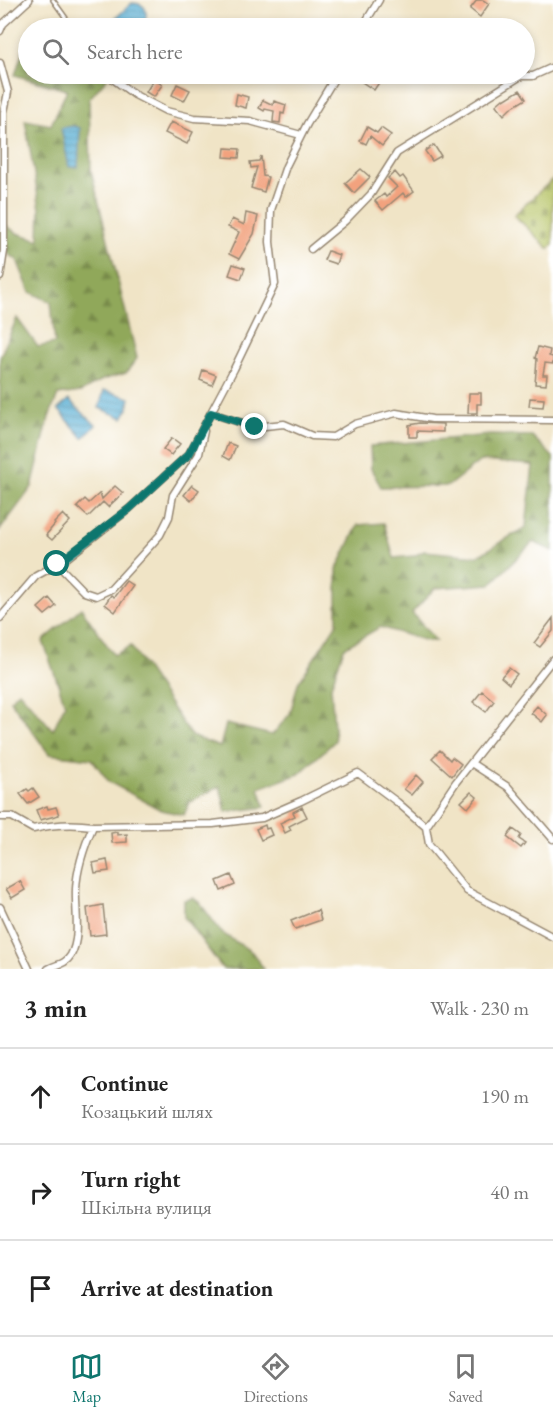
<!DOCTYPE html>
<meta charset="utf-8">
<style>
:root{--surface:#fff;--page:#f2f2f2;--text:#222;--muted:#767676;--line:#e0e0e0;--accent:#0f766e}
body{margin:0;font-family:"EB Garamond",serif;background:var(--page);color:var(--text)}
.stop{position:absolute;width:18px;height:18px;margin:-14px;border:4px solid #0f766e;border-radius:50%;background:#fff}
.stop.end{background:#0f766e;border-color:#fff;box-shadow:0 2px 6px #0008}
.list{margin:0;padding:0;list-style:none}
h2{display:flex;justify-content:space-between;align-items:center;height:78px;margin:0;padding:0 24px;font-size:26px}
h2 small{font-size:20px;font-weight:400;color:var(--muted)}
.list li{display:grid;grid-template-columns:39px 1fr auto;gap:18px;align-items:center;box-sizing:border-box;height:96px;padding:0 24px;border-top:2px solid var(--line)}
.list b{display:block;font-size:22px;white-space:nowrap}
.list p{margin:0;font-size:20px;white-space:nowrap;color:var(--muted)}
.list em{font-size:20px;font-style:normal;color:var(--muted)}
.icon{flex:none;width:33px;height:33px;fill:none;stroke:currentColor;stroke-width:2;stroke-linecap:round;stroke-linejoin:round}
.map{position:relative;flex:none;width:553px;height:969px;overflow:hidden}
.search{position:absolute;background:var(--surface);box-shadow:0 3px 9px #0003;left:18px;right:18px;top:18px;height:66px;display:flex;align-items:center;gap:15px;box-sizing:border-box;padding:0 21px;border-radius:33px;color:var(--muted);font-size:22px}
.sheet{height:366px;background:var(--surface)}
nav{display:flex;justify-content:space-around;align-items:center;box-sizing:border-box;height:84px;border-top:2px solid var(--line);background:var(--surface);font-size:16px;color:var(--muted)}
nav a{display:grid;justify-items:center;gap:3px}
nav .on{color:var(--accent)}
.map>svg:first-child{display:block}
.forest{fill:url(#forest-firs);stroke:#66693c;stroke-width:1.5}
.cemetery{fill:url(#cemetery-stones);stroke:#787641;stroke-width:1.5}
.water{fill:url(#water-rules);stroke:#486c78;stroke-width:1.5}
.building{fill:#f2a27e}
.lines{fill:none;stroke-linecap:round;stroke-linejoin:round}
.lane-casing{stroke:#968772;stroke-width:6}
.street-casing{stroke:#968772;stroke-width:9}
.lane{stroke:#fff;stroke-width:3}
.street{stroke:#fff;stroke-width:6}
.route{stroke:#0f766e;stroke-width:8}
</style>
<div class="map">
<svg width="553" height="969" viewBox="0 0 553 969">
<defs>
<pattern id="forest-firs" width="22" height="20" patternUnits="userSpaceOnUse" patternTransform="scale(1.5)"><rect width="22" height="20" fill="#90a85a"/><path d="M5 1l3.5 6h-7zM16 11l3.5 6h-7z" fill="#77894a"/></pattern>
<pattern id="cemetery-stones" width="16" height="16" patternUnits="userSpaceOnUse" patternTransform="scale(1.5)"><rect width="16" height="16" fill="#b5c264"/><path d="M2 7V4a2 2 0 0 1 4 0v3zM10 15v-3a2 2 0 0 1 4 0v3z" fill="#949e52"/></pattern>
<pattern id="water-rules" width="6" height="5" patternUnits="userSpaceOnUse" patternTransform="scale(1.5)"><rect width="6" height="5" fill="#56aed3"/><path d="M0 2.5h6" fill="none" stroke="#488eab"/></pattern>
</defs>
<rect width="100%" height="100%" fill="#fff"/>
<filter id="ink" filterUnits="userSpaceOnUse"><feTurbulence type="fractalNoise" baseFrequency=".0167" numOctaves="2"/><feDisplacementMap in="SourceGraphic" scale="12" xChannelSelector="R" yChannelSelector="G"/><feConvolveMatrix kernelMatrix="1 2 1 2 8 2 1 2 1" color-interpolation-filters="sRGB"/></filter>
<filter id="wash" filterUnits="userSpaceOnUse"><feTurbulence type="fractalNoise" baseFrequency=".008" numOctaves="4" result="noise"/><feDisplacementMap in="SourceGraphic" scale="24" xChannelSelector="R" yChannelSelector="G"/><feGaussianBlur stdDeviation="1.35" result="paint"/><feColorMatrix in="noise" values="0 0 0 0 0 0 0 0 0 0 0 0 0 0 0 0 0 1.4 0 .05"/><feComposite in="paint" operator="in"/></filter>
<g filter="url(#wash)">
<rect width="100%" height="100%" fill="#f0e4c6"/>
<path class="forest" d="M28,42V74H108L109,76L89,99L91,171L137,358L126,373L102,380L81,392L58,395L49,417L32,487L0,530V357L17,318L38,347L55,343L51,302L30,292L17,260L0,248V222L17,233L39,240L40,209L25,120L51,125L67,90L15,75L23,50Z
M490,435L532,436L553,457V551L533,542L491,584L435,588L412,613L436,641H427L380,627L344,648L331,686L335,741L299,774L259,788L265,807L226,812L220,786L190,802L184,815L161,810L109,782L92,759L49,754L10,700L19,691L53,730L65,704L43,641L81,608L114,655L131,646L191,736L220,747L226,724L272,735L290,714L298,683L337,623V569L358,525L384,523L394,558L414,556L424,551L478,556L526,527L533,465L480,461L448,486L381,487L371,469L370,446Z
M193,898L200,903L222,933L252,952L264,969H223L184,917V900Z"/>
<path class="cemetery" d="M553,179V245L549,249L514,215Z"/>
<path class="water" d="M132,3C149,3 148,15 143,27L105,28Z
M74,126L80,128L78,167H69L61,128Z
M104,390L130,398L128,409L123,418L99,408Z
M69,400L96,425L83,438L58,409Z"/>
<g id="blocks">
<path class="building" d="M477,0H483L489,4L480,17L470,9Z
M366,75L380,81L374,90L362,82Z
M154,79L162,85L154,97L146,92Z
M177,84L190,90L184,101L172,95Z
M520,90L526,99L511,108L504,115L496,105L503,99L504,100Z
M237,94L248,97L246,108L235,105Z
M263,100L273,105L274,101L286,105L284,114L281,113L280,123L273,122L274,111L265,109L264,111L259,108Z
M171,122L193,132L187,144L165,133Z
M367,127L377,133L381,128L391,135L382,146L370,136L366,144L360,141Z
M434,145L441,156L432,161L425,151Z
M225,148L240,149L239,158L224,157Z
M261,156L263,176L268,177L264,192L251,188L257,167L251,168L250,162L259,161Z
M361,169L370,177L354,193L345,183Z
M395,172L400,178L403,176L414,191L406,197L403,193L383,210L375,201L384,194L386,197L397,187L388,178Z
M246,213L258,216L254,234L239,259L229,254L239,232L228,227L232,219L244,225Z
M328,251L339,255L336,264L324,260Z
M233,264L245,268L241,279L229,275Z
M538,347L550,350L549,356L553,357V364L545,363L543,375H547L546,385L535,384L537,359L535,358Z
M203,370L216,375L212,385L200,380Z
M469,393H481V404H477V413H468Z
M530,398L544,399L543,407L529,406Z
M420,423L443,424V432L417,431V437H409V425Z
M172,438L180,444L171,455L163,449Z
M228,443L236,446L230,460L223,456Z
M192,485L199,490L191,501L184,495Z
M115,486L123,493L108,507L103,502L88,517L77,507L85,499L89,503L100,493L102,499Z
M63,514L70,521L52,540L46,535L55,524L54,523Z
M126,581L133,586L115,612L105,604L111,595L114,597Z
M49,598L56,606L45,615L38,608Z
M553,618V631L540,647L534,643Z
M509,668L517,674L509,684L501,677Z
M482,691L494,701L486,712L473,702Z
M537,706L547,715L542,722L531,713Z
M440,750L450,760L452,757L461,764L452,776L432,758Z
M416,775L423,782L412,795L404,789Z
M33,788L39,797L28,804L20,794L27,789L29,791Z
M471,792L477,797L468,808L461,802Z
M47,806L48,809L56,807L59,815L40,820L36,810Z
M302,807L307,817L289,826L291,830L285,833L280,823L295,816L293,812Z
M265,825L266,829L269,828L272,835L261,840L256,829Z
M513,829L521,835L519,839L525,843L521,848L507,837Z
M117,832V835L127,834V842L112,843L111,833Z
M107,860L109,871L95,873L93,863Z
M231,875L235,885L221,891L217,881Z
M20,881L25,890L12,898L6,889Z
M103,905L106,934L90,936L87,908Z
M318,910L321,920L295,929L291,921Z"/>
</g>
</g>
<g filter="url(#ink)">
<use href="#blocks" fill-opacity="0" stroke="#968772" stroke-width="1.5"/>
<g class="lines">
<defs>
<path id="lane" d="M53,0L73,28"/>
<path id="street" d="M362,28L379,0
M0,31L3,24L29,0
M0,63L8,92L4,112V251L0,277
M109,76L135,95L166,111L194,118L250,121L301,135
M311,249L345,221L371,194L397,153L521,76H533L553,67
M211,413L255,427L284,424L312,436L333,437L355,424L396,413L432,419L553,420
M57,564L84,592L96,596L111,589L160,535L169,517L173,495L199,454L204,431
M0,618L36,576L63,561L129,509L189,454L234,369L275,284L270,242L271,210L286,166L307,124L337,74
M471,763L508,787L553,839
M0,817H12L33,829C54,824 72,823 93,826
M426,827L429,844L467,891L553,937
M0,907L29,969
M48,969C57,964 65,965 71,955C81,937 75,909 76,889C77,867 84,847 93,826L213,824L262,818L301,801L358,773L397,802L426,827L456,782L553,659"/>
</defs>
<use href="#lane" class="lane-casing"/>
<use href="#street" class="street-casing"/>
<use href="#lane" class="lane"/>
<use href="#street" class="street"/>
</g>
</g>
<g class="lines" filter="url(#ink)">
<path class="route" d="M57,564L129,509L189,454L211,413L255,427"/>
</g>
</svg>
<div class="stop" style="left:57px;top:564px"></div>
<div class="stop end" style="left:255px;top:427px"></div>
<div class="search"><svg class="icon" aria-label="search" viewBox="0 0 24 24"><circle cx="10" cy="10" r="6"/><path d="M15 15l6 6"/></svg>Search here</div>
</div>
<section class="sheet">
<h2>3 min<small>Walk · 230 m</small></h2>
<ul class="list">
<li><svg class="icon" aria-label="ahead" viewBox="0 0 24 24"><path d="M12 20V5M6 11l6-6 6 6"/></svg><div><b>Continue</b><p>Козацький шлях</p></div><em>190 m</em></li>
<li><svg class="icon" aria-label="right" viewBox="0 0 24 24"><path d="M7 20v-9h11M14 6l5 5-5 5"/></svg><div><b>Turn right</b><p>Шкільна вулиця</p></div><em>40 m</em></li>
<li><svg class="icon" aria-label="arrive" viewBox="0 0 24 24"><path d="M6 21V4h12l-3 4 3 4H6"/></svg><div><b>Arrive at destination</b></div></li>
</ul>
</section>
<nav>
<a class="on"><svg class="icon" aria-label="map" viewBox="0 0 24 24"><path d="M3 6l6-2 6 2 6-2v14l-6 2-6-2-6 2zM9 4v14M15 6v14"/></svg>Map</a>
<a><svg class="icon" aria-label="directions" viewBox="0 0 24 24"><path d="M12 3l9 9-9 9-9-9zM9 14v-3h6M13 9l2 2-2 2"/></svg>Directions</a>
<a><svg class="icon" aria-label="saved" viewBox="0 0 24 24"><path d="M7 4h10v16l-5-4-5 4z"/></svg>Saved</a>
</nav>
